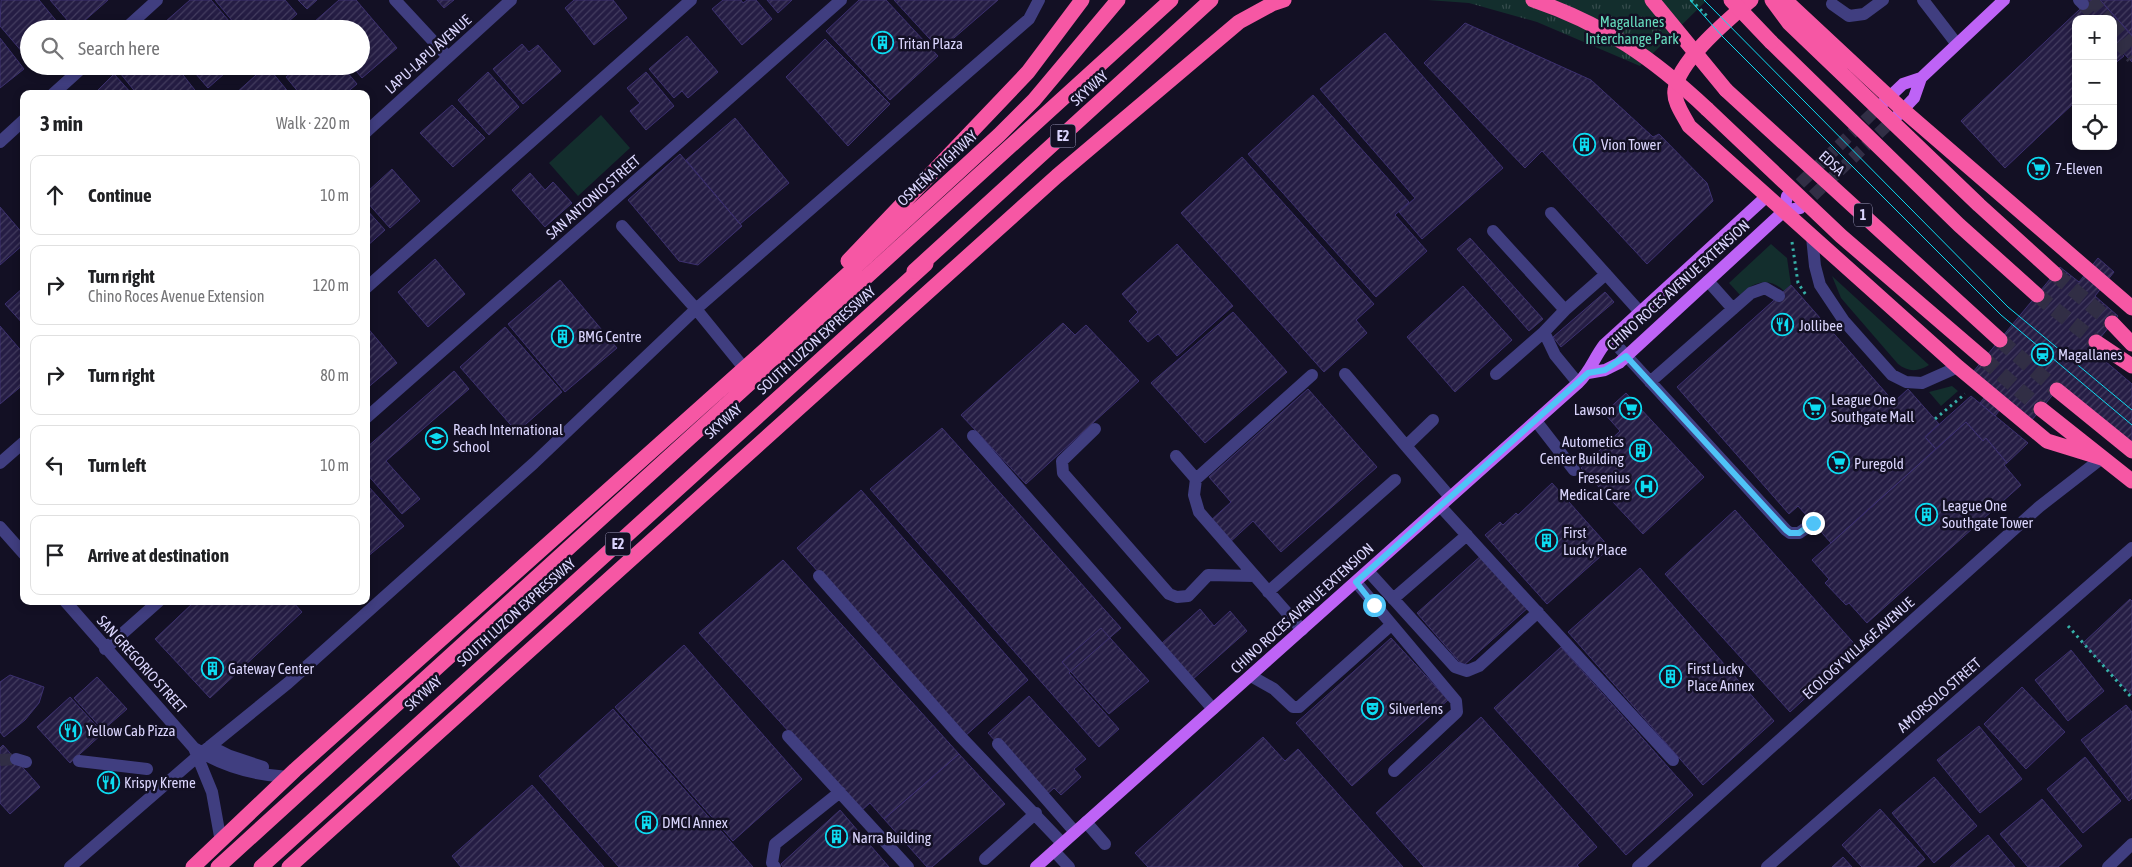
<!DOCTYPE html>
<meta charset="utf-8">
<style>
:root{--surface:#fff;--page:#f6f6f6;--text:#202124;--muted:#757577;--line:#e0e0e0}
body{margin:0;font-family:"Asap Condensed",sans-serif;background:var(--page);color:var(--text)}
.controls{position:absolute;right:15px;top:15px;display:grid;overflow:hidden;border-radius:10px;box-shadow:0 2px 8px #0003}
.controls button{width:45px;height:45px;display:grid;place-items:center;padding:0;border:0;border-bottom:1px solid var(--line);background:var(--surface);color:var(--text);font:25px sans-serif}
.stop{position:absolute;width:15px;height:15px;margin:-11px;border:4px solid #4fc3f7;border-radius:50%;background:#fff}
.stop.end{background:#4fc3f7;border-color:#fff;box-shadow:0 1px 5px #0008}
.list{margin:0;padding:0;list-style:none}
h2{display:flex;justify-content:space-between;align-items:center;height:65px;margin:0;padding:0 20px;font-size:21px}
h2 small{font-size:16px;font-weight:400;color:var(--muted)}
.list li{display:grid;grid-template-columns:32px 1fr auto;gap:15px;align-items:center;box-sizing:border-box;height:80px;margin:0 10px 10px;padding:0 10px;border:1px solid var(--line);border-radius:10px}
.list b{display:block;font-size:19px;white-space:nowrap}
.list p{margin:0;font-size:16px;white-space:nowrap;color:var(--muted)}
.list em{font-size:16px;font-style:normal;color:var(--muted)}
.icon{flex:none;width:28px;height:28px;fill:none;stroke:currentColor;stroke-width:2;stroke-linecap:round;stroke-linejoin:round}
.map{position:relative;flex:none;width:2132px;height:867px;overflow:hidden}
.search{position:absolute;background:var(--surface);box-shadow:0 2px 8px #0003;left:20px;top:20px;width:350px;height:55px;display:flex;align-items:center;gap:12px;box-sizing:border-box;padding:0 18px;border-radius:28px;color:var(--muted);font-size:19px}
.panel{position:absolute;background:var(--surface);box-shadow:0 2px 8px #0003;left:20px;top:90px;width:350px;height:515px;border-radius:10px}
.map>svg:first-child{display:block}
.park{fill:url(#park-tufts)}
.garden{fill:#132e2d}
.building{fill:url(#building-hatch);stroke:#3c306f}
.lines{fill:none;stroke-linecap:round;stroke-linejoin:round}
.minor-tunnel{stroke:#312e45;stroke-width:12;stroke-dasharray:12 6;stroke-linecap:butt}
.major-tunnel{stroke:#312e45;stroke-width:12;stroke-dasharray:12 6;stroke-linecap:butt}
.highway-tunnel{stroke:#312e45;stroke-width:15;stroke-dasharray:15 8;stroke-linecap:butt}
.path{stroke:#36b0a8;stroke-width:3;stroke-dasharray:2.5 4;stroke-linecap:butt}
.minor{stroke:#403e80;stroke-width:12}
.major{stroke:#be63f6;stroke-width:12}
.highway{stroke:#f657a4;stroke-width:15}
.tram{stroke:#0ddbf1;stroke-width:1}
.highway-bridge{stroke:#f657a4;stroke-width:15}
.route{stroke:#4fc3f7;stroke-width:6}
.labels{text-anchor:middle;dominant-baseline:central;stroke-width:5;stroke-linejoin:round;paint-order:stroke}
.shield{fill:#131024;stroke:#9e9abc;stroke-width:1}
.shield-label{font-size:14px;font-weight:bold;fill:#dad5fd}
.park-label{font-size:15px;fill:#65d9bc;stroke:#131024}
.poi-label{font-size:15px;fill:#dad5fd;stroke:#131024;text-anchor:start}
.street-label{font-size:15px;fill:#dad5fd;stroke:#131024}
</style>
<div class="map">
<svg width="2132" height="867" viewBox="0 0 2132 867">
<defs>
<pattern id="park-tufts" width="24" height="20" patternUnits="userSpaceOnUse" patternTransform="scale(1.25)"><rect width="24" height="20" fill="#132e2d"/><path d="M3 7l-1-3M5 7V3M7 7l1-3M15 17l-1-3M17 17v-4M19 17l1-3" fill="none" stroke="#354b4c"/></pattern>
<pattern id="building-hatch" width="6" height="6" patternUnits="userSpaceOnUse" patternTransform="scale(1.25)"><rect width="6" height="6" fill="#251d44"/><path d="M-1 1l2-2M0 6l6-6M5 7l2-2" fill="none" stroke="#443d60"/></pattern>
</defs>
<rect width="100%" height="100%" fill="#131024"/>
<path class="park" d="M1428,0H1707L1640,66L1537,22L1469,3Z"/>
<path class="garden" d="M601,115L630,148L578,196L549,163Z
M1771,244L1787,258L1791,285L1784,291C1769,276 1753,282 1740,295L1729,283Z
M1832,276L1929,365C1918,372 1908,372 1898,364L1841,298Z
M1952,386L1958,391L1941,406L1929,392Z"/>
<path class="building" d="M1,0H39L63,29H29V60L0,26Z
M50,0H108L75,29Z
M190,0H211L236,29H157Z
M215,0H285L297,14L280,29H239Z
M298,0H317L307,9Z
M339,0H356L397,48L362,78L352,66H361V29H320L314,22Z
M437,0H454L444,8Z
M574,0H613L627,18L594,45L565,8Z
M723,0H741L743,3L747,0H756L772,19L742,45L712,9Z
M767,0H792L778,13Z
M859,0H886L938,56L890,100L826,31Z
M894,0H998L940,50Z
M2087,0H2100L2132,36V62L2113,42V19H2092L2081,6Z
M2100,0H2132V35Z
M2080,9L2089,19H2076V101L2005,168L1961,121Z
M1465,23L1591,80L1653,137L1659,134L1707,183L1713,201L1647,264L1542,151L1525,168L1424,63Z
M1385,33L1503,168L1422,239L1399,212L1415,198L1320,89Z
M687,36L718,72L688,98L682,91L674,98L649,69Z
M0,38L24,69L0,88Z
M825,39L890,104L848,146L786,77Z
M522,44L529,52L538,45L561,71L523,104L493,69Z
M2113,44L2124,56L2113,65Z
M118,66H176L198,94H137L116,68Z
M189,66H233L208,88Z
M267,66L290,94H235L266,66Z
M299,66H342L357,84L345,94H300L286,77Z
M488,72L519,107L489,135L458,100Z
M646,72L674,106L646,130L630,111L640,103L627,88Z
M114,74L132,94H94Z
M1313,95L1409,202L1395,215L1427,251L1376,297L1248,154Z
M452,105L485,138L453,167L420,133Z
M735,118L789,183L740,224L686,160Z
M680,154L742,226L698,265L679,261L628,200Z
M1242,157L1374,304L1356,320L1367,333L1324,372L1181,213Z
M392,169L420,201L390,228L366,201V193Z
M530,173L545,190L553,182L572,203L545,227L512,190Z
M0,207L24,235V244L0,265Z
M366,209L385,230L366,247Z
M1470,238L1543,319L1529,331L1457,249Z
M1177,244L1233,306L1177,356L1158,334L1148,342L1129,321L1138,312L1122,294Z
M2098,258L2114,272L2095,296L2118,316L2091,349L2132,384V445L2061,385L2031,421L2007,401L1995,416L1980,403L1992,388L1973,372L2060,267L2079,282Z
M435,259L465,294L428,327L398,292Z
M560,280L617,348L565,392L508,324Z
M1791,285L1894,402L1908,389L1939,424L1925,437L1936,449L1831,543L1798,506L1789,514L1677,387Z
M1463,286L1512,340L1455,392L1407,337Z
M24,287V325L5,304Z
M1605,292L1614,302L1561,347L1553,337Z
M1233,312L1287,372L1205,443L1151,383Z
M1063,323L1075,335L1086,325L1139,381L1026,484L961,415Z
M0,326L24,354V384L0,404Z
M366,326L397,363L366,389Z
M505,327L562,392L517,432L460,367Z
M454,371L469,389L386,461L420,499L402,514L366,473V448Z
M1308,389L1377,467L1281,552L1253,521L1228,544L1209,522L1231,502L1209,477Z
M1626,393L1704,477L1643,534L1581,468L1620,431L1604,413Z
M1971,396L2028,443L2007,463L1986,438L1983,441L1966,422L1936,449L1925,437Z
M1966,422L1983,441L1986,438L2007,463L2004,465L2021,485L1867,623L1849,603L1846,605L1825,583L1829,579L1812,560Z
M942,428L1121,628L1069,673L1119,729L1099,747L870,489Z
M1552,483L1610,548L1547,604L1485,535L1500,522L1503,525L1516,513L1518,515Z
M369,487L404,526L366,558V489Z
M861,490L1028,680L964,737L797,548Z
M1735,510L1859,649L1790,712L1665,574Z
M1483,554L1530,606L1463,666L1417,613Z
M783,560L959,754L884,819L870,803L861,811L699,633Z
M1640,568L1774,721L1703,785L1568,632Z
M2130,599L2132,601V695L2083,643Z
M195,601H292L302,612L210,698L155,639Z
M1200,609L1214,626L1230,611L1247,631L1192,680L1161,644Z
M1101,628L1149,681L1109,714L1062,662Z
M1391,638L1448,700L1352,786L1296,723Z
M684,645L802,779L733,841L615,707Z
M1561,647L1693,795L1626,855L1494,708Z
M2071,650L2104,691L2068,721L2035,680Z
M10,675L44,687L39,703L25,720L4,737L0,732V682Z
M97,677L127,709L103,730L74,698Z
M2022,687L2065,732L2026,769L1984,724Z
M1029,696L1086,759L1074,769L1081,777L1061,795L1054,788L1045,796L988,733Z
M70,697L103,733L70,763L37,727Z
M2126,705L2132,712V798L2129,801L2081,740Z
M613,709L753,867H619L539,776Z
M1481,717L1597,847L1577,865L1579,867H1424L1376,813Z
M1979,726L2022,779L1980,813L1937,760Z
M1263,737L1285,761L1298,749L1403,867H1148L1135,853Z
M3,745L40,787L10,814L0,803V748Z
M959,754L1005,804L932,867H927L884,819Z
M2085,757L2121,801L2083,833L2047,789Z
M1934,777L1977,826L1934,863L1892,813Z
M532,785L604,867H461L452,856Z
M2042,799L2082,846L2058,867H2028L2000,834Z
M1880,809L1925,859L1916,867H1862L1842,845Z
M840,810L889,867H783L781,864Z
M1988,835L2015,867H1950Z
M1843,857L1852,867H1832Z"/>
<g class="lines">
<path class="minor-tunnel" d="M2092,0L2108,19
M2083,4L2096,19
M2113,24L2132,46
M2118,43L2132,58
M0,760L16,759"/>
<path class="major-tunnel" d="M1787,196L1883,103
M1800,208L1897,116"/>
<path class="highway-tunnel" d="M2055,274L2112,323
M2037,295L2096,342
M2000,340L2057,390
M1984,359L2041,409"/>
<path class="path" d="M1691,0L1708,17
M1792,242L1798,283L1806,295
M1935,419L1965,394
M2068,626L2132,698"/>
<path class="minor" d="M395,0L448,57
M1923,0L1956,43
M2079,0L2083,4
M1832,4L1849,16L1864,14L1883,0
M125,29L157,0
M53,94L84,66
M366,132L511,0
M0,142L24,120
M1551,213L1640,312
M622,226L696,309L744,368
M1493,231L1565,310L1544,332L1555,355L1578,383
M1812,237L1815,266L1820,285L1844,321L1892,375L1906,382L1922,383L1958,367
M1708,281L1733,309
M366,288L691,0
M1565,310L1606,274
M1611,339L1786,530L1790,533H1799L1813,523
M1345,374L1406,446
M1496,374L1544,332
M1650,382L1751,293L1765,288L1779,296
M366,418L841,0
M1433,420L1406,446L1450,497
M1536,421L1574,470
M1095,429L1062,461L1063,473L1169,594L1177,597L1188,596L1208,575L1255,576
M973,436L1213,709
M1176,456L1196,479
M0,463L24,442
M1440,506L1673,760
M0,527L24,554
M1368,571L1455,667L1467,671L1479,666L1538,612
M819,576L960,736L1062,843
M1356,582L1456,701L1457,712L1394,771
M1268,592L1395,480
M1393,599L1467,535
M65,601L194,748L212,792L221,842
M1302,630L1199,512L1194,495L1196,479L1312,375
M105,649L159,601
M1251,676L1274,689L1293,707H1299L1391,625
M788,736L908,867
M998,744L1075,832
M210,746L230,756L263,767
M196,749C225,768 255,775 288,777
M16,759L26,762
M79,761L147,769
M1086,822L1105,844
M1054,851L1069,867
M985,859L1036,813
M70,867L198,756L288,683L534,463L696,309L1029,19L1039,0
M775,867L772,863L775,844L840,792
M1638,867L2039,507L2102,458
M1767,867L2132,548
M2108,867L2132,844"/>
<path class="major" d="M1883,103L1903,84L1921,78L2004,0
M1897,116L1914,98L1921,78
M1784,211L1800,208
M1784,211L1787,196
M1588,373L1605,370L1619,363L1784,211
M1036,867L1578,383C1590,372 1594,358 1604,345L1767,196"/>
<path class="highway" d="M1751,0C1729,19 1678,61 1675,90C1673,102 1684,116 1689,126L1958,367L2047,441L2102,458
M1772,0L1789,23L1979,205L2055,274
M1785,0L1903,110L2132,308
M1771,42L1959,225L2037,295
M1726,90L2000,340
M1707,109L1841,236L1984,359
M848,261L1028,72L1082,0
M2112,323L2132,344
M2096,342L2132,366
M2057,390L2132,451
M2041,409L2132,481
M193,867L295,770L767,348L999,135L1034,100L1118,0
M218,867L1171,0
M261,867L926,264
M289,867L1057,176L1239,22L1272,4L1284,0"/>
<path class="tram" d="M1690,0L1722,36L2001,315L2132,425
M1704,0L2008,307L2132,410"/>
<path class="highway-bridge" d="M1533,0C1604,24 1654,59 1707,109
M1652,0L1726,90
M1731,0L1771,42
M914,271L1211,0"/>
</g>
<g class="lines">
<path class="route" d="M1374,605L1356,582L1588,373L1605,370L1626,356L1786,530L1790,533H1799L1813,523"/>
</g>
<defs>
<symbol id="building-ring" viewBox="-11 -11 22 22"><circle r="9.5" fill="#131024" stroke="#0ddbf1" stroke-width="1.5"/><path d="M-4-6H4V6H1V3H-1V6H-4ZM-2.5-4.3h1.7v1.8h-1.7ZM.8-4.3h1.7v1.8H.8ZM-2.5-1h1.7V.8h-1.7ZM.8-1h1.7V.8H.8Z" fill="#0ddbf1"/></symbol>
<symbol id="supermarket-ring" viewBox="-11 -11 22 22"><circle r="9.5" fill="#131024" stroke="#0ddbf1" stroke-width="1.5"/><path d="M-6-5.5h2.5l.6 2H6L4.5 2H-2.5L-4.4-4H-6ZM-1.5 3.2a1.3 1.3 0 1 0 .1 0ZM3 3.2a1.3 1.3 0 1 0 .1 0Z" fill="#0ddbf1"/></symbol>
<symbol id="restaurant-ring" viewBox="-11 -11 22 22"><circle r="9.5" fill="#131024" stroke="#0ddbf1" stroke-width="1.5"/><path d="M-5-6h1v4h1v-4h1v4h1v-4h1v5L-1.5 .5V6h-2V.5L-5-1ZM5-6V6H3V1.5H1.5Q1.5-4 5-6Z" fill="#0ddbf1"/></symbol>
<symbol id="station-ring" viewBox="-11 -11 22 22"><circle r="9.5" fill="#131024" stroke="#0ddbf1" stroke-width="1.5"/><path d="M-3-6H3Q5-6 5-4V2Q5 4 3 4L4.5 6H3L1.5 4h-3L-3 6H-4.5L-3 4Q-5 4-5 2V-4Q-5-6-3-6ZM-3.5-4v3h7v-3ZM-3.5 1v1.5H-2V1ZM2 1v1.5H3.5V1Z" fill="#0ddbf1"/></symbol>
<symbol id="school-ring" viewBox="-11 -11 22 22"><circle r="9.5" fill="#131024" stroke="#0ddbf1" stroke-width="1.5"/><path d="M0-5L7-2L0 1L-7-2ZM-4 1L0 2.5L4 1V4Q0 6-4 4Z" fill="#0ddbf1"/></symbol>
<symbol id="hospital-ring" viewBox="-11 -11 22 22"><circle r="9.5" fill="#131024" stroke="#0ddbf1" stroke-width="1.5"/><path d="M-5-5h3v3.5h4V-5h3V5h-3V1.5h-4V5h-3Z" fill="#0ddbf1"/></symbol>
<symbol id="theatre-ring" viewBox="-11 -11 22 22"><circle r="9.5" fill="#131024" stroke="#0ddbf1" stroke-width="1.5"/><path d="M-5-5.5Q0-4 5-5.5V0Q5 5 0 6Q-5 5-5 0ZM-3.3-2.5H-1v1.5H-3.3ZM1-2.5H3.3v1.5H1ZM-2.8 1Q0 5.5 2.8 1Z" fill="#0ddbf1"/></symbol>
</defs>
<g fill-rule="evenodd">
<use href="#building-ring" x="870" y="30" width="25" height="25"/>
<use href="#building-ring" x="1572" y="132" width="25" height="25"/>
<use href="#supermarket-ring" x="2026" y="156" width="25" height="25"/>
<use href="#restaurant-ring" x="1770" y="312" width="25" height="25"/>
<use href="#building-ring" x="550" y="324" width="25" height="25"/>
<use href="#station-ring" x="2030" y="342" width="25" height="25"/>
<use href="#supermarket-ring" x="1802" y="396" width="25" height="25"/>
<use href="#supermarket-ring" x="1618" y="396" width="25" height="25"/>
<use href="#school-ring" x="424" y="426" width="25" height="25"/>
<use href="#building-ring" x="1628" y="438" width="25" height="25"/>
<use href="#supermarket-ring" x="1826" y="450" width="25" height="25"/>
<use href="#hospital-ring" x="1634" y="474" width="25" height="25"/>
<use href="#building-ring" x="1914" y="502" width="25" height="25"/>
<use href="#building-ring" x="1534" y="528" width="25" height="25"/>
<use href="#building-ring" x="200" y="656" width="25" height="25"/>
<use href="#building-ring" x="1658" y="664" width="25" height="25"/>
<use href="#theatre-ring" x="1360" y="696" width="25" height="25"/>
<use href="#restaurant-ring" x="58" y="718" width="25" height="25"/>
<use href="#restaurant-ring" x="96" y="770" width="25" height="25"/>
<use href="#building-ring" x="634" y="810" width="25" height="25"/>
<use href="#building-ring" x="824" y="824" width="25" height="25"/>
</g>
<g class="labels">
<g class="shield">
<rect x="1050.5" y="124.5" width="25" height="23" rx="4"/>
<rect x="1854" y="203.5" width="18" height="23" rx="4"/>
<rect x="605.5" y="532.5" width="25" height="23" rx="4"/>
</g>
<g class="shield-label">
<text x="1063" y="136">E2</text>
<text x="1863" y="215">1</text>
<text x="618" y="544">E2</text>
</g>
<g class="park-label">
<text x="1632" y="21">Magallanes<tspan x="1632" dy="17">Interchange Park</tspan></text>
</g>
<g class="poi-label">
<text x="898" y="43">Tritan Plaza</text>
<text x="1601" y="144">Vion Tower</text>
<text x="2055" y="168">7-Eleven</text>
<text x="1799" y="325">Jollibee</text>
<text x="578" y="336">BMG Centre</text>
<text x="2058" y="354">Magallanes</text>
<text x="1831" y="399">League One<tspan x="1831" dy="17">Southgate Mall</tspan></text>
<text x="1615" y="409" text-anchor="end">Lawson</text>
<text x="453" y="429">Reach International<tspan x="453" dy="17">School</tspan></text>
<text x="1624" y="441" text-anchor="end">Autometics<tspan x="1624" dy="17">Center Building</tspan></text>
<text x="1854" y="463">Puregold</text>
<text x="1630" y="477" text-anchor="end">Fresenius<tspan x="1630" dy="17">Medical Care</tspan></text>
<text x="1942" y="505">League One<tspan x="1942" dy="17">Southgate Tower</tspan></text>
<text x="1563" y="532">First<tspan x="1563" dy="17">Lucky Place</tspan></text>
<text x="228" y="668">Gateway Center</text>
<text x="1687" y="668">First Lucky<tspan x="1687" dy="17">Place Annex</tspan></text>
<text x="1389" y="708">Silverlens</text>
<text x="86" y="730">Yellow Cab Pizza</text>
<text x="124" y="782">Krispy Kreme</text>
<text x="662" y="822">DMCI Annex</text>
<text x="852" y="837">Narra Building</text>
</g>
<g class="street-label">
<text transform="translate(428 54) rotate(-42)">LAPU-LAPU AVENUE</text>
<text transform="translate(1089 88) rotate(-42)">SKYWAY</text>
<text transform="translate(1832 163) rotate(42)">EDSA</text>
<text transform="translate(937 168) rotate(-43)">OSMEÑA HIGHWAY</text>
<text transform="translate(593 197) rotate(-41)">SAN ANTONIO STREET</text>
<text transform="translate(1678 285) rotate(-42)">CHINO ROCES AVENUE EXTENSION</text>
<text transform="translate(816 340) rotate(-42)">SOUTH LUZON EXPRESSWAY</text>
<text transform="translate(723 421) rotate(-42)">SKYWAY</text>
<text transform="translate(1302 608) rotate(-42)">CHINO ROCES AVENUE EXTENSION</text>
<text transform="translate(516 612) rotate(-42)">SOUTH LUZON EXPRESSWAY</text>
<text transform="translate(1858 648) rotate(-42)">ECOLOGY VILLAGE AVENUE</text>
<text transform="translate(142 664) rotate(48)">SAN GREGORIO STREET</text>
<text transform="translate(423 693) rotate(-42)">SKYWAY</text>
<text transform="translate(1939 695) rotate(-41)">AMORSOLO STREET</text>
</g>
</g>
</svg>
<div class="controls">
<button>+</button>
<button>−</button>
<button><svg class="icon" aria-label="locate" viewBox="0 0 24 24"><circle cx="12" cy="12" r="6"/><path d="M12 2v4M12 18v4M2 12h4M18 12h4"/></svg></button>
</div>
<div class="stop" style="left:1374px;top:605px"></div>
<div class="stop end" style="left:1813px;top:523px"></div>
<div class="search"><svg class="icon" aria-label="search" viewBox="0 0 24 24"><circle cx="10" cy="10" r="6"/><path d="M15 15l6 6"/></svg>Search here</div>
<section class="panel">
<h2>3 min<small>Walk · 220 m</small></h2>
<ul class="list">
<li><svg class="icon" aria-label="ahead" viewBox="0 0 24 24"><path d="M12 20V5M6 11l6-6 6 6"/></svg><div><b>Continue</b></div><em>10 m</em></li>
<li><svg class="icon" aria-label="right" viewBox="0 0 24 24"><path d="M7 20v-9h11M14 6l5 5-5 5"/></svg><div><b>Turn right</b><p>Chino Roces Avenue Extension</p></div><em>120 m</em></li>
<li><svg class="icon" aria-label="right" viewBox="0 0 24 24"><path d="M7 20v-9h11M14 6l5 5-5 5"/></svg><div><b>Turn right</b></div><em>80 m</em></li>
<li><svg class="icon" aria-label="left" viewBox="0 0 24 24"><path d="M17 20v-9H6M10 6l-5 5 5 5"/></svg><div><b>Turn left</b></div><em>10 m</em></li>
<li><svg class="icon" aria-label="arrive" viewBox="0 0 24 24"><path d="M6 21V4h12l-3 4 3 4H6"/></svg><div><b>Arrive at destination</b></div></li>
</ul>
</section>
</div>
